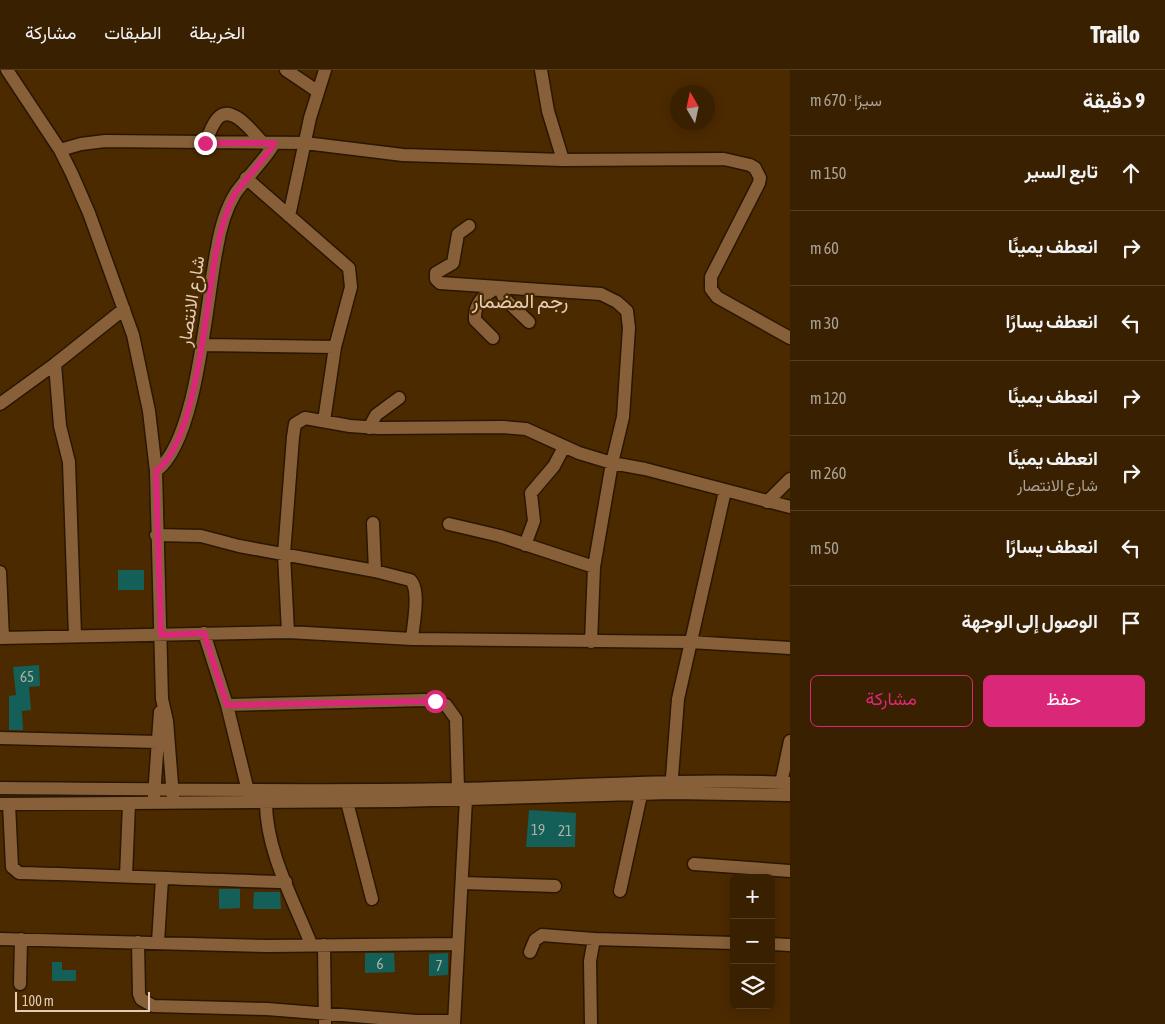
<!DOCTYPE html>
<html lang="ar">
<meta charset="utf-8">
<style>
:root{--surface:#392000;--page:#442d0f;--text:#f1f3f6;--muted:#aba399;--line:#533e22;--accent:#db2777}
body{margin:0;font-family:"Asap Condensed",Vazirmatn,sans-serif;background:var(--page);color:var(--text);direction:rtl}
.controls{position:absolute;right:15px;bottom:15px;display:grid;overflow:hidden;border-radius:8px;box-shadow:0 2px 12px #0003}
.controls button{width:45px;height:45px;display:grid;place-items:center;padding:0;border:0;border-bottom:1px solid var(--line);background:var(--surface);color:var(--text);font:25px sans-serif}
.compass{position:absolute;left:670px;top:15px;width:45px;height:45px;border-radius:50%;background:var(--surface);box-shadow:0 2px 12px #0003;rotate:351deg}
.scale{position:absolute;left:15px;bottom:12px;width:135px;box-sizing:border-box;padding-left:5px;border:2px solid #e3cdb9;border-top:0;font-size:14px;line-height:18px;white-space:nowrap;color:#e3cdb9;-webkit-text-stroke:4px #4c2a00;paint-order:stroke}
.stop{position:absolute;width:15px;height:15px;margin:-11px;border:4px solid #db2777;border-radius:50%;background:#fff}
.stop.end{background:#db2777;border-color:#fff;box-shadow:0 1px 5px #0008}
.list{margin:0;padding:0;list-style:none}
h2{display:flex;justify-content:space-between;align-items:center;height:65px;margin:0;padding:0 20px;font-size:21px}
h2 small{font-size:16px;font-weight:400;color:var(--muted)}
.list li{display:grid;grid-template-columns:32px 1fr auto;gap:15px;align-items:center;box-sizing:border-box;height:75px;padding:0 20px;border-top:1px solid var(--line)}
.list b{display:block;font-size:19px;white-space:nowrap}
.list p{margin:0;font-size:16px;white-space:nowrap;color:var(--muted)}
.list em{font-size:16px;font-style:normal;color:var(--muted)}
.actions{display:flex;gap:10px;padding:15px 20px}
.actions a{flex:1;padding:11px 0;border:1px solid var(--accent);border-radius:8px;text-align:center;font-size:18px;color:var(--accent)}
.actions .main{background:var(--accent);color:#fff}
.icon{flex:none;width:28px;height:28px;fill:none;stroke:currentColor;stroke-width:2;stroke-linecap:round;stroke-linejoin:round}
.map{position:relative;flex:none;width:790px;height:954px;overflow:hidden;direction:ltr}
header{display:flex;align-items:center;gap:30px;box-sizing:border-box;height:70px;padding:0 25px;background:var(--surface);border-bottom:1px solid var(--line)}
header strong{font-size:24px}
nav{display:flex;gap:28px;margin-inline-start:auto;font-size:18px}
main{display:flex}
aside{flex:1;background:var(--surface)}
.map>svg:first-child{display:block}
.building{fill:#145f57}
.lines{fill:none;stroke-linecap:round;stroke-linejoin:round}
.minor-casing{stroke:#291603;stroke-width:15}
.minor{stroke:#87603a;stroke-width:12}
.route{stroke:#db2777;stroke-width:6}
.labels{text-anchor:middle;dominant-baseline:central;stroke-width:4.5;stroke-linejoin:round;paint-order:stroke}
.number-label{font-size:15px;fill:#afb2a0}
.street-label{font-size:18px;fill:#e3cdb9;stroke:#4c2a00}
.quarter-label{font-size:20px;fill:#e3cdb9;stroke:#4c2a00}
</style>
<header>
<strong>Trailo</strong>
<nav><a>الخريطة</a><a>الطبقات</a><a>مشاركة</a></nav>
</header>
<main>
<aside>
<h2>9 دقيقة<small>سيرًا · 670 m</small></h2>
<ul class="list">
<li><svg class="icon" aria-label="ahead" viewBox="0 0 24 24"><path d="M12 20V5M6 11l6-6 6 6"/></svg><div><b>تابع السير</b></div><em>150 m</em></li>
<li><svg class="icon" aria-label="right" viewBox="0 0 24 24"><path d="M7 20v-9h11M14 6l5 5-5 5"/></svg><div><b>انعطف يمينًا</b></div><em>60 m</em></li>
<li><svg class="icon" aria-label="left" viewBox="0 0 24 24"><path d="M17 20v-9H6M10 6l-5 5 5 5"/></svg><div><b>انعطف يسارًا</b></div><em>30 m</em></li>
<li><svg class="icon" aria-label="right" viewBox="0 0 24 24"><path d="M7 20v-9h11M14 6l5 5-5 5"/></svg><div><b>انعطف يمينًا</b></div><em>120 m</em></li>
<li><svg class="icon" aria-label="right" viewBox="0 0 24 24"><path d="M7 20v-9h11M14 6l5 5-5 5"/></svg><div><b>انعطف يمينًا</b><p>شارع الانتصار</p></div><em>260 m</em></li>
<li><svg class="icon" aria-label="left" viewBox="0 0 24 24"><path d="M17 20v-9H6M10 6l-5 5 5 5"/></svg><div><b>انعطف يسارًا</b></div><em>50 m</em></li>
<li><svg class="icon" aria-label="arrive" viewBox="0 0 24 24"><path d="M6 21V4h12l-3 4 3 4H6"/></svg><div><b>الوصول إلى الوجهة</b></div></li>
</ul>
<div class="actions"><a class="main">حفظ</a><a>مشاركة</a></div>
</aside>
<div class="map">
<svg width="790" height="954" viewBox="0 0 790 954">
<rect width="100%" height="100%" fill="#4c2a00"/>
<path class="building" d="M118,500H144V520H118Z
M39,595L40,616L29,617L31,640L22,641L23,660H9V626L16,625L13,597Z
M529,740L576,743L575,777H526Z
M219,819H240V838L219,839Z
M254,822H280L281,839H253Z
M365,883H394L395,902L365,903Z
M448,883V905L429,906V884Z
M52,892H62V900H76V911H52Z"/>
<g class="lines">
<defs>
<path id="minor" d="M7,0L60,80L72,104L89,143L133,265L149,341L156,401L162,629L167,651L173,727
M286,0L317,21
M541,0L548,41L563,90
M205,73C209,65 212,54 218,48C232,33 254,64 263,73
M60,80L81,74L105,71L305,73L403,85L563,90L724,89L750,95L755,98L760,108L759,113L711,207V219L717,227L790,268
M246,108L349,198L351,217L335,277L324,351
M289,146L310,48L325,0
M469,156L458,164L453,193L436,203V209L440,213L601,224L617,232L627,241L629,258L623,347L612,393L594,497L591,572
M493,268L475,250C474,233 484,224 499,217L504,228L529,252
M202,275L335,277
M0,334L55,294
M369,358L376,345L399,328
M156,401C198,371 206,230 217,178C220,160 226,139 235,124C242,113 273,80 274,73
M767,432L790,409
M373,453L375,501
M449,454L500,466L594,497
M156,465L201,466L239,476L375,501L410,510C421,519 413,555 412,569
M525,475L534,451L531,423L554,396L564,377
M0,502L3,568
M288,562L284,484L293,367L295,354L305,348L350,356L379,358L503,357L526,359L579,383L612,393L645,399L790,437
M204,563L227,635L248,721
M75,566L69,392L60,356L55,294L124,239
M0,568L288,562L412,569L690,572L790,578
M227,635L425,630L446,635L456,649L458,719
M0,668L158,672
M781,713L790,671
M0,718C152,719 304,722 457,719C568,717 679,708 790,713
M671,720L678,629L725,421
M154,726L160,642
M347,732L372,829
M266,733C266,781 294,831 311,874
M0,734L398,731L671,723L790,725
M9,734L12,797L19,803C108,805 197,810 286,812
M694,794L790,801
M126,806L129,734
M462,813L555,816
M620,821L641,725
M0,869L268,876L458,874
M138,872L139,924L141,929L153,936L267,939L416,951H454
M158,872L162,809
M771,874L790,875
M324,875L325,954
M530,882L535,870L542,865L594,869L734,873
M20,914L21,869
M454,954L466,729
M591,954L590,891L594,869"/>
</defs>
<use href="#minor" class="minor-casing"/>
<use href="#minor" class="minor"/>
</g>
<g class="lines">
<path class="route" d="M205,73H274C273,79 242,113 235,124C226,139 221,160 217,178C206,229 198,371 156,401L161,565L204,563L227,635L435,631"/>
</g>
<g class="labels">
<g class="number-label">
<text x="27" y="606">65</text>
<text x="538" y="759">19</text>
<text x="565" y="760">21</text>
<text x="380" y="893">6</text>
<text x="439" y="895">7</text>
</g>
<g class="street-label">
<text transform="translate(191 231) rotate(-81)">شارع الانتصار</text>
</g>
<g class="quarter-label">
<text x="520" y="230">رجم المضمار</text>
</g>
</g>
</svg>
<div class="controls">
<button>+</button>
<button>−</button>
<button><svg class="icon" aria-label="layers" viewBox="0 0 24 24"><path d="M12 4l9 5-9 5-9-5zM3 14l9 5 9-5"/></svg></button>
</div>
<svg class="compass" viewBox="-18 -18 36 36"><path d="M0-13l5 13h-10z" fill="#e53935"/><path d="M0 13l5-13h-10z" fill="#aba399"/></svg>
<div class="scale">100 m</div>
<div class="stop" style="left:435px;top:631px"></div>
<div class="stop end" style="left:205px;top:73px"></div>
</div>
</main>
